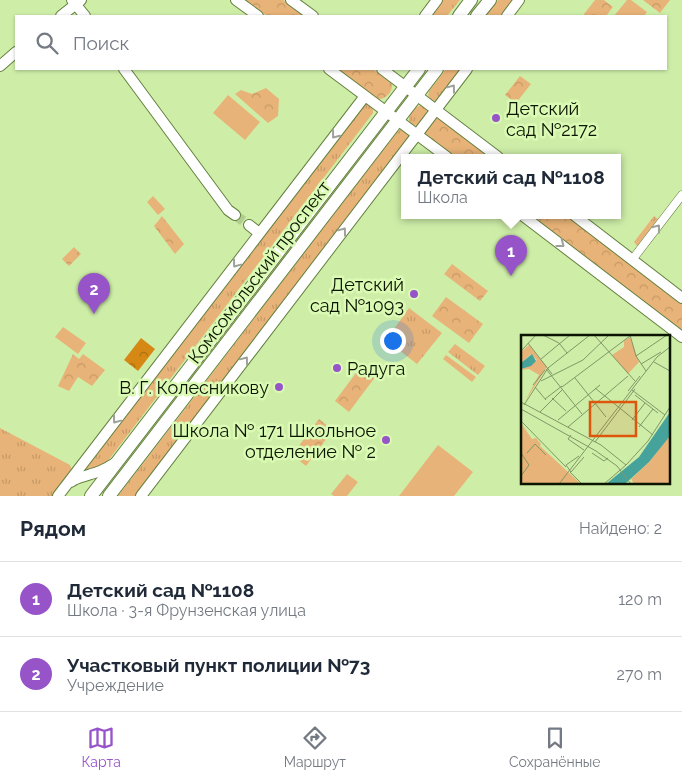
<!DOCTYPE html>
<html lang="ru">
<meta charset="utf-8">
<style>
:root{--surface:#fff;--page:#f6f6f7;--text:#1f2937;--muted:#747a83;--line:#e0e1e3;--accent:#9754c9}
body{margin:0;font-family:Raleway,sans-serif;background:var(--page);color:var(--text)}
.you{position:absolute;left:392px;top:340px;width:18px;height:18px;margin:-12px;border:4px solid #fff;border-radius:50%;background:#1a73e8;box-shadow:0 0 0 8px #1a73e833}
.badge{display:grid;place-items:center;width:32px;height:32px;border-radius:50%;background:var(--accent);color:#fff;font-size:16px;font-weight:700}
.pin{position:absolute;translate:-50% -41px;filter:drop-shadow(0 1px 2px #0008)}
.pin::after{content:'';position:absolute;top:26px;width:18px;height:15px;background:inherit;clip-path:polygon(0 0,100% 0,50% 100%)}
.popup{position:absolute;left:401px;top:154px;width:220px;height:65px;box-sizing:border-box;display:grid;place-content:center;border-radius:0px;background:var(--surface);filter:drop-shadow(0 1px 4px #0005);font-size:16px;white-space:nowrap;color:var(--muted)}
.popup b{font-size:19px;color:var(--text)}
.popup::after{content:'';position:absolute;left:50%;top:100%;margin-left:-10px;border:10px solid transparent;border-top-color:var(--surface)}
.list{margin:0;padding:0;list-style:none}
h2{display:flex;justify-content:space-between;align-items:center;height:65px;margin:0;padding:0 20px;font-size:21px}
h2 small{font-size:16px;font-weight:400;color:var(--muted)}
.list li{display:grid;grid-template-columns:32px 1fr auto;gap:15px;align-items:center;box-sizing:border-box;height:75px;padding:0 20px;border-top:1px solid var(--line)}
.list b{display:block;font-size:19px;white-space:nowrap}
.list p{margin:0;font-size:16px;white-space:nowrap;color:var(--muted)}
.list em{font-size:16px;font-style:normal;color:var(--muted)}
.icon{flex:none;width:28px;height:28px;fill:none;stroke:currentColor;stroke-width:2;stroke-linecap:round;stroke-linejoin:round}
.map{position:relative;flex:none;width:682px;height:496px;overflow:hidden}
.search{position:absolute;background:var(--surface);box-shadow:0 1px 4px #0004;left:15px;right:15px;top:15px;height:55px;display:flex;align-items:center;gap:12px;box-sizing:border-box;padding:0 18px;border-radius:0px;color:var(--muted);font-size:19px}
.sheet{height:215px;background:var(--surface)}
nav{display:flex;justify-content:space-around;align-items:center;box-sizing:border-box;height:70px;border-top:1px solid var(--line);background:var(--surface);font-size:14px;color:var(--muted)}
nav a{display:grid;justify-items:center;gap:2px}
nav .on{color:var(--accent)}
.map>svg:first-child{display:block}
.grass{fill:url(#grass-tufts)}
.forest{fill:url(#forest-crowns)}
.park{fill:url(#park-crowns)}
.pitch{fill:#e8b378}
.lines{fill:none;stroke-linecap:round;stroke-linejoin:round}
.tertiary-tunnel{stroke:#b1cd8f;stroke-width:10;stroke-dasharray:10 5;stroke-linecap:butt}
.minor-casing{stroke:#64803f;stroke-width:9}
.tertiary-casing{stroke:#64803f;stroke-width:12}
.primary-casing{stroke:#64803f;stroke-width:14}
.minor{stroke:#fff;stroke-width:8}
.tertiary{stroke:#fff;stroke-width:10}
.primary{stroke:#fff;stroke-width:12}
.oneway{stroke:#9da199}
.poi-dot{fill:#9754c9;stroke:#dbfbb5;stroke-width:2}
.labels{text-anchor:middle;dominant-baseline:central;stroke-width:5;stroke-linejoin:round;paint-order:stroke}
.poi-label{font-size:18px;fill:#0b1500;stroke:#dbfbb5;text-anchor:end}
.street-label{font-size:18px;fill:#0b1500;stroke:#dbfbb5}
.inset-river{fill:none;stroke:#46a39b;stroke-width:2.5}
.inset-road{fill:none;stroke:#809765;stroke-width:1}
.view{fill:#dd560b;fill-opacity:0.15;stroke:#dd560b;stroke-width:2.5}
.inset-edge{fill:none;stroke:#0b1500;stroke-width:2.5}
</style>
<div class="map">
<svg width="682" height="496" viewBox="0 0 682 496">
<defs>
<pattern id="grass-tufts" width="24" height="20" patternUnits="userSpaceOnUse" patternTransform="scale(1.25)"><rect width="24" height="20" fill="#e8b378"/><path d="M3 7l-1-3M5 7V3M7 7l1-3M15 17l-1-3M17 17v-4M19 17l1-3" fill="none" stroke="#c69966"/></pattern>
<pattern id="forest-crowns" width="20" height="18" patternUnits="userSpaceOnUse" patternTransform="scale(1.25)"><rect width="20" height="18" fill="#d68814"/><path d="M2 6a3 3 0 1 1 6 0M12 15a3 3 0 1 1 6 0" fill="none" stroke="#ac6e10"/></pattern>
<pattern id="park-crowns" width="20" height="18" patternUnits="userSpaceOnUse" patternTransform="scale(1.25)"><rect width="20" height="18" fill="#e8b378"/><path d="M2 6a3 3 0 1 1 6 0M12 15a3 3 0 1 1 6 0" fill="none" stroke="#c69966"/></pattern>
</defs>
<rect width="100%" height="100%" fill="#ceeea8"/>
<path class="grass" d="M442,0H460L447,16H430Z
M498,0H516L504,16H486Z
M446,69H464L437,102L432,100L428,96L429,91Z
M365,103H368L373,107V113L104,466L81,473Z
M421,105L426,107L427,110L426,114L417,125L412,126C404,119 413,108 421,105Z
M402,129L410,134V137L137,496H118C212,375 304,252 398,131Z
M654,216L658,219L637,246L634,242Z
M409,308L442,333L417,364L386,340Z
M455,344L485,366L478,375L448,352Z
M446,355L476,377L472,382L443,359Z
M0,428L70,465L72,470L55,496H0Z"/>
<path class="forest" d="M141,338L155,349L138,371L124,360Z"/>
<path class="park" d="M245,0H283L304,16H267Z
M595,0H604L613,7L606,16H585L584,14Z
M643,0H670L660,13Z
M337,69H373L392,84C393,91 386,100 378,99Z
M520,76L531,84L516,103L505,95Z
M266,88L279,99L278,116L268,123L235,94L241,90L252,94Z
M437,117L441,119L491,157H453L427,138C422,130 429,120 437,117Z
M528,215H566L682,303V332Z
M162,216L184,244L175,254L154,226Z
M74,247L81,254L69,266L62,259Z
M452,264L488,291L480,301L444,274Z
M446,297L483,324L469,343L432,316Z
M73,354L79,359L83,354L105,370L92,386L78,377L69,391L58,386Z
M362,365L376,376L349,412L335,401Z
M319,419L333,430L306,466L292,455Z"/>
<path class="pitch" d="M627,0H631L647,12L644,16H614Z
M228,95L260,122L245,140L213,113Z
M153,196L165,209L158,215L147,202Z
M63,327L86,343L78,354L55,337Z
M438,445L473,472L454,496H399Z
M347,474L358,482L347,496H334L331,494Z"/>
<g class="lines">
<path class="tertiary-tunnel" d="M235,215L249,225"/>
<defs>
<path id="minor" d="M632,260L682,195"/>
<path id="tertiary" d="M72,0L85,16
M236,0L258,16
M291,0L313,16
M61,16L81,0
M425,16L437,0
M507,16L519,0
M0,66L16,52
M124,69L228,210L235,215
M329,69L447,157
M382,69L498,157
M522,215L682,337
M574,215L682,298
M249,225L259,233
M71,482C77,477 84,477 91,474C100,472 107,468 115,463
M58,496L365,96
M141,496L467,69"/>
<path id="primary" d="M459,16L471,0
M477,16L490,0
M91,496L419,69
M109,496L437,69"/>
</defs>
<use href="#minor" class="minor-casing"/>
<use href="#tertiary" class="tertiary-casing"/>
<use href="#primary" class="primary-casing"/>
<use href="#minor" class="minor"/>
<use href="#tertiary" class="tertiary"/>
<use href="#primary" class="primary"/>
</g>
<defs><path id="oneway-chevron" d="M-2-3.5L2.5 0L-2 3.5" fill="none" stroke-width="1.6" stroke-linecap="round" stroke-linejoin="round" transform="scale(1.25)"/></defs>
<g class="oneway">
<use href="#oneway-chevron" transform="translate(452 88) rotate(-53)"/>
<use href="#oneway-chevron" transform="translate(335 135) rotate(128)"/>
<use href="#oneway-chevron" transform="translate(657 228) rotate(-52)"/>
<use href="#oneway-chevron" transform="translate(343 231) rotate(-53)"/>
<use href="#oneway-chevron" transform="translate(561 244) rotate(37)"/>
<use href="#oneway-chevron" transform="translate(236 264) rotate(127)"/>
<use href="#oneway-chevron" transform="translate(245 360) rotate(-53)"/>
<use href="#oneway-chevron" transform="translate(116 420) rotate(127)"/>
</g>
<g class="poi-dot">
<circle cx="496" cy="118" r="5"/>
<circle cx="414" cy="294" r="5"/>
<circle cx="337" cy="368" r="5"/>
<circle cx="279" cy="387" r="5"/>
<circle cx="386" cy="440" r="5"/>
</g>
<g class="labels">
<g class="poi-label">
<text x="506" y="108" text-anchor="start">Детский<tspan x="506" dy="21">сад №2172</tspan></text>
<text x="404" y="284">Детский<tspan x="404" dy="21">сад №1093</tspan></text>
<text x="347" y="368" text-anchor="start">Радуга</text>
<text x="269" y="387">В. Г. Колесникову</text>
<text x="376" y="430">Школа № 171 Школьное<tspan x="376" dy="21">отделение № 2</tspan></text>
</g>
<g class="street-label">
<text transform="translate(259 272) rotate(-53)">Комсомольский проспект</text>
</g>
</g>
<g transform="translate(521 335)">
<rect width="149" height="149" fill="#ceeea8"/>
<path d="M109,2L118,27L107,39L91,20L103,12V6ZM8,10L26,32L3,68L18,40L8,34L0,35L16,25L10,19L0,28V17ZM149,100V149H113L110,144L128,127Z" fill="#e8b378"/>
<path d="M0,88L11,104L15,103L20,109L19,111L60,149H0Z" fill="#e8b378"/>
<path d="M11,19L15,26L10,31L0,34V28ZM149,77V101L128,127L104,149H85L118,122Z" fill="#46a39b"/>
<path class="inset-river" d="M106,142L149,91M93,149L129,116L149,88"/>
<path class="inset-road" d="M22,0L38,8L46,18M73,0L114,46M109,0L115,21L125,36M7,8L31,39M0,16L15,0M115,21L146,0M20,24L49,0M133,27L149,36M120,29L140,17M25,34L61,79M54,43L85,82M20,46L62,25L88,0M12,50L24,35M14,52L25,65M41,52L109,1M74,53L132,100M111,55L144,80M107,56L119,41M114,60L137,78M31,63L45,76M24,64L41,51M0,67L80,110L105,130L127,106L149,72M3,70L27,33L69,0M0,74L75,116L96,131L110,149M19,77L42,54M37,85L79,50M111,85L124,68M0,86L45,132M47,92L107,41M118,92L132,74M50,100L47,104L63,115M74,107L114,54M0,118L8,130L0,141M6,118L14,109L25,120M71,118L83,126L87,123M58,121L45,130L50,137L63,122M49,137L61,149M38,149L136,22L149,12M83,149L105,130"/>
<path class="view" d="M69,67H115V101H69Z"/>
<rect width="149" height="149" class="inset-edge"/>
</g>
</svg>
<div class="you"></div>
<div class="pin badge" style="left:511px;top:276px">1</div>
<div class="popup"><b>Детский сад №1108</b>Школа</div>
<div class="pin badge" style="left:94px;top:314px">2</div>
<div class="search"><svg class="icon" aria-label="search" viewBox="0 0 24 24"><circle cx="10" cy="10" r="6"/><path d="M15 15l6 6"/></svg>Поиск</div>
</div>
<section class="sheet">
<h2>Рядом<small>Найдено: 2</small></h2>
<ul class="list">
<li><span class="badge">1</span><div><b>Детский сад №1108</b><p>Школа · 3-я Фрунзенская улица</p></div><em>120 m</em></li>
<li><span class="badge">2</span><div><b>Участковый пункт полиции №73</b><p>Учреждение</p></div><em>270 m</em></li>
</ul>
</section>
<nav>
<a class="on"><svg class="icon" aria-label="map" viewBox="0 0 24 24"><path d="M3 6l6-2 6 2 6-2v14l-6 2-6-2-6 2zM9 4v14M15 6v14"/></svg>Карта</a>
<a><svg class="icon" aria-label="directions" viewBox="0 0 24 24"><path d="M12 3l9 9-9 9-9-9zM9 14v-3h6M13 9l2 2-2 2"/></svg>Маршрут</a>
<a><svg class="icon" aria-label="saved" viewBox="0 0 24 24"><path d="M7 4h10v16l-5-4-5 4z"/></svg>Сохранённые</a>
</nav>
